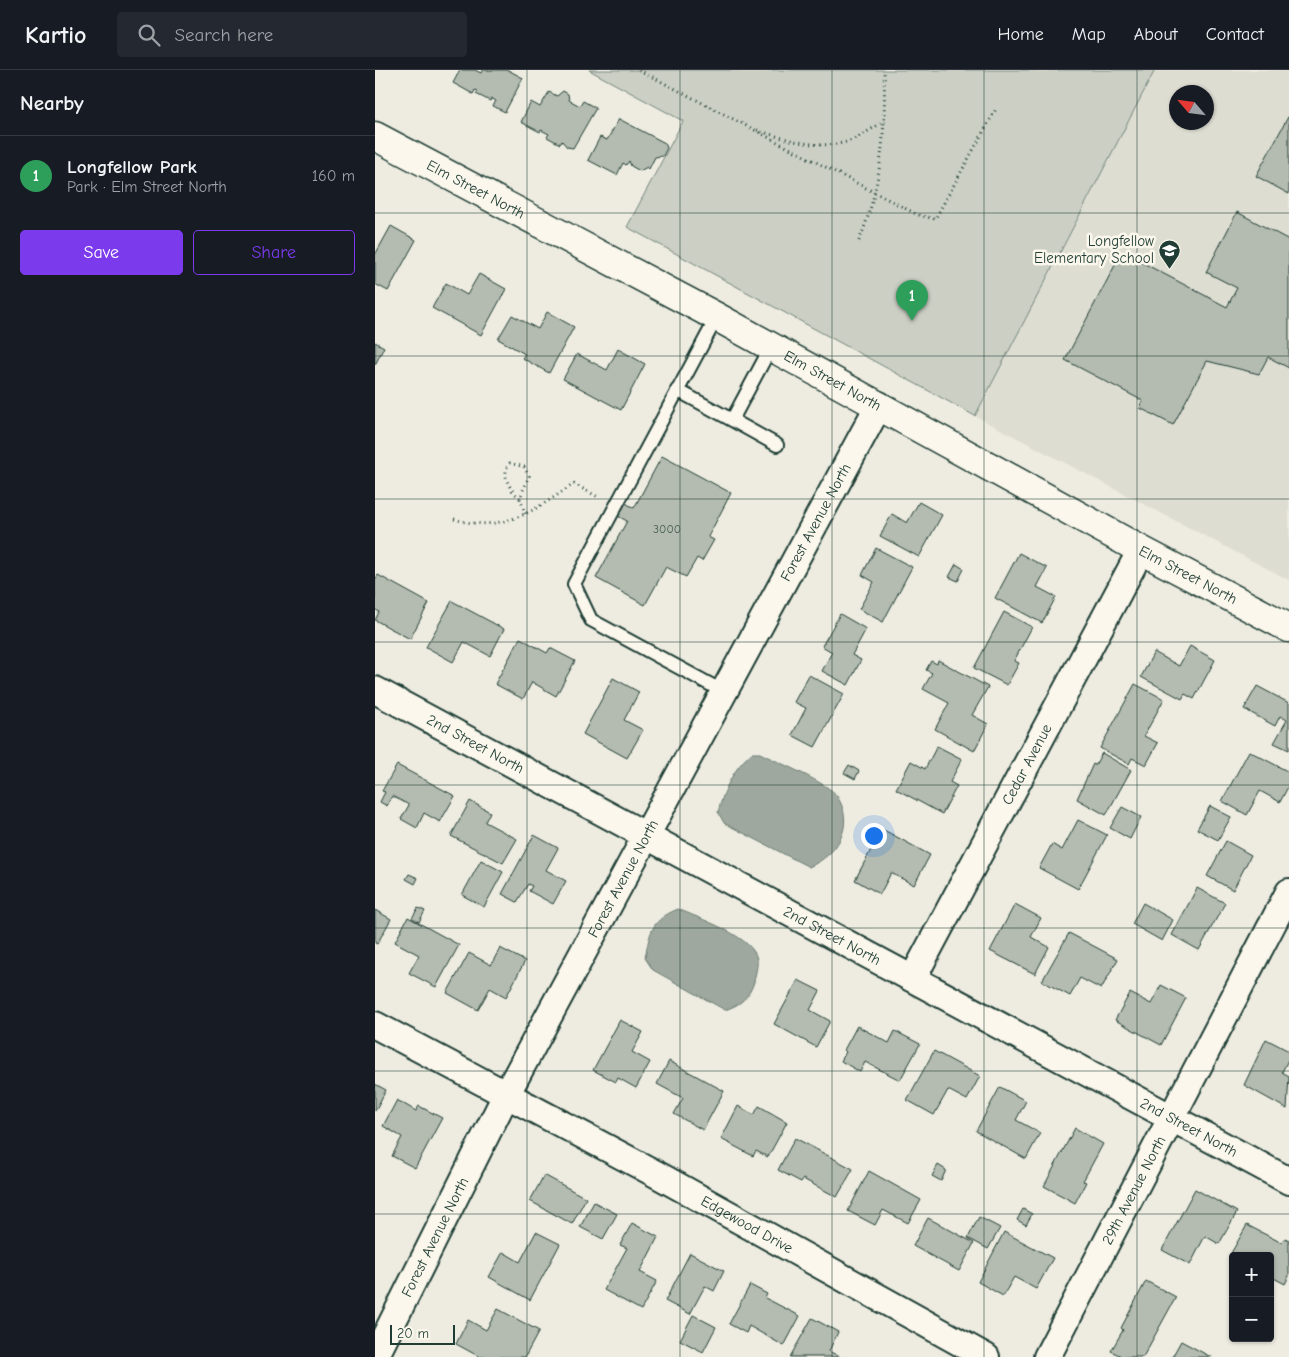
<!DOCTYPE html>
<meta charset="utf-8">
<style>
:root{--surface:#171b24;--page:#242831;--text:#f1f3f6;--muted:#9ea1a6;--line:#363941;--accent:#7c3aed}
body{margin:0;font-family:"Comic Neue",sans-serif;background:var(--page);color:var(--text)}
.controls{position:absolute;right:15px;bottom:15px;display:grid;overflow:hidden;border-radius:5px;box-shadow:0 1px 4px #0004}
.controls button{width:45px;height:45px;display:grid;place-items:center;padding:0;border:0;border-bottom:1px solid var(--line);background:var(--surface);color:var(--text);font:25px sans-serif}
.compass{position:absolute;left:794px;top:15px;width:45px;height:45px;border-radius:50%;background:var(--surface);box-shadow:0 1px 4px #0004;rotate:298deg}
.scale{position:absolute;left:15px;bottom:12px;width:65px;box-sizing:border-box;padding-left:5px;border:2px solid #1f3d34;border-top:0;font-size:14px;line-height:18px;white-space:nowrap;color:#1f3d34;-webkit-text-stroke:4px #fbf7ec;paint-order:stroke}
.you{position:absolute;left:498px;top:765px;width:18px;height:18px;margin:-12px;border:4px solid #fff;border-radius:50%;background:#1a73e8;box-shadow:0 0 0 8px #1a73e833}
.badge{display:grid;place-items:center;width:32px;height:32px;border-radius:50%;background:var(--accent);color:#fff;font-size:16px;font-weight:700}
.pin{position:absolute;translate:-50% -41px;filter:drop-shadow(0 1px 2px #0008)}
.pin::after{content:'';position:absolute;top:26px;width:18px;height:15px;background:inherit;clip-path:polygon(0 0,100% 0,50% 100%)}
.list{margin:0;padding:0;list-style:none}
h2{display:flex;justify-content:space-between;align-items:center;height:65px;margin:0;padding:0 20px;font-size:21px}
h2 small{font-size:16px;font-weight:400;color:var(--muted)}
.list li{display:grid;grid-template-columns:32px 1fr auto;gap:15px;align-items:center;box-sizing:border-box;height:80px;padding:0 20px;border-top:1px solid var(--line)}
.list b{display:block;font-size:19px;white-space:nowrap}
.list p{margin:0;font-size:16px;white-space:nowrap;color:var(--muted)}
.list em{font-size:16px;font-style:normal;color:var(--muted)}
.actions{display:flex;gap:10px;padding:15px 20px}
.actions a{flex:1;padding:11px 0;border:1px solid var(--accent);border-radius:5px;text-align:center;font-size:18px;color:var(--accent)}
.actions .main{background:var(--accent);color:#fff}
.icon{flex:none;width:28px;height:28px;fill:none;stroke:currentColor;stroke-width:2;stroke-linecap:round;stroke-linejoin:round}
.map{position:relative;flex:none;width:914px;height:1287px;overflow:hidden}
header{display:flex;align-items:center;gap:30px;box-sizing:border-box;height:70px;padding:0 25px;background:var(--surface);border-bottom:1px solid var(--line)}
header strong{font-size:24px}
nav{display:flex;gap:28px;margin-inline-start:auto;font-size:18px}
.search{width:350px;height:45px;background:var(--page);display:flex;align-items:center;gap:12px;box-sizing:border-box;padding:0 18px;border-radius:5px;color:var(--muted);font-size:19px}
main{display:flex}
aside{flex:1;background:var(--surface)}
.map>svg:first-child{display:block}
.built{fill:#ddddd2;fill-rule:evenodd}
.green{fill:#cbcfc4;stroke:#75867c}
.water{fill:#9fa89f;stroke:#6c7d74}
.building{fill:#b4bbb0;stroke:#1f3d34}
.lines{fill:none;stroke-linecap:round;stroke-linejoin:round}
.lane-casing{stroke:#1f3d34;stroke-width:16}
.street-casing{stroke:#1f3d34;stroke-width:30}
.secondary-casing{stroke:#1f3d34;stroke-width:31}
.path{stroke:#1f3d34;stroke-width:3;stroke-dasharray:1 4;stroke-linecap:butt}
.lane{stroke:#fbf7ec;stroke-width:12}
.street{stroke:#fbf7ec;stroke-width:26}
.secondary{stroke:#fbf7ec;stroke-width:28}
.grid{fill:none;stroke:#1f3d34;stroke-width:1;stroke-opacity:0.55}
.labels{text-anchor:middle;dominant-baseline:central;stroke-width:5;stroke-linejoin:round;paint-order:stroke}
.number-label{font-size:12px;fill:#445c53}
.street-label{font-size:15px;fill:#1f3d34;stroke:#fbf7ec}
.poi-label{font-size:15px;fill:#1f3d34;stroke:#fbf7ec;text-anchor:end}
</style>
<header>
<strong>Kartio</strong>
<div class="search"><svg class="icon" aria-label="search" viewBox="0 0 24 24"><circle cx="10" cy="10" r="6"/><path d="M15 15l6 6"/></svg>Search here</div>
<nav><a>Home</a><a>Map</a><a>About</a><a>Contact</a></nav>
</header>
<main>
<aside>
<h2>Nearby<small></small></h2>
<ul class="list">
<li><span class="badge" style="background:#2e9e5b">1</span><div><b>Longfellow Park</b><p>Park · Elm Street North</p></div><em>160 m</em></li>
</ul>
<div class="actions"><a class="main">Save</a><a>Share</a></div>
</aside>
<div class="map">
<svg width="914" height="1287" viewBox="0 0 914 1287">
<rect width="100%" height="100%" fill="#eeece1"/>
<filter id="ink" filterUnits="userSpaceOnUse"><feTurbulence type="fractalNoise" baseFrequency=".02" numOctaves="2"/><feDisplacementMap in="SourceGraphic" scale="10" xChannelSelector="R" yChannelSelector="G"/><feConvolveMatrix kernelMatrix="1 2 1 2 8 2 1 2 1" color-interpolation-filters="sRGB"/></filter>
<g filter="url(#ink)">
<path class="built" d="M780,0H914V510L600,346ZM802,22H832V52H802Z"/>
<path class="green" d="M214,0H780L600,346L252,157L308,51Z"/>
<path class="water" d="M377,683H385C400,691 455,714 462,726C481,756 462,785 434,797L349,753L343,742C349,720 358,698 377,683Z
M303,839C323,848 378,866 382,889C383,897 380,905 379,912C374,928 365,935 350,940L278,900L270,888C275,862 276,850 303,839Z"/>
<path class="building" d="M85,0H100L106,3L108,0H133L148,8L130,42L118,36L121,31L116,28L115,31L101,24L103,21L100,20L98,24L78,13Z
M188,21L193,24L194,30L205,36L208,31L221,38L198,78L192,77L187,71L185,74L172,67L174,64L166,60L165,62L146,52L156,32L165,37L174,22L182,26Z
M913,47H914V124L881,106Z
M244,49L290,73L292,78L288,86L280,87L274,99L272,97L265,101L256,96L254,91L251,95L248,93L242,105L213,90L225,67L232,70Z
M862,142L914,170V298L893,287L884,304L832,291L798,355L765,338L768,331L690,290L747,182L852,237L862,218L831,202Z
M16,156L41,170L13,221L0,214V185Z
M104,204L131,219L106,265L57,238L71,213L92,225Z
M172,242L199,257L174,303L147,288L150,284L123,269L137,245L163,259Z
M0,272L9,277L0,295Z
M243,279L270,294L246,340L188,309L202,284L232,300Z
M287,386L356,423L333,467L339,470L327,491L322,488L311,507L291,497L270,535L221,508L252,451L241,445L249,432L259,438Z
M544,432L567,445L544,487L505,466L517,444L532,453Z
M501,478L537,497L508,552L484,539L499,512L487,505Z
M644,483L672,498L662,517L681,527L667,553L620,528Z
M581,494L589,499L583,511L574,507Z
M3,505L54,533L35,569L0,550L4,542L0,539V510Z
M77,531L129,559L115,586L89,572L78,592L51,577Z
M629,542L657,557L639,591L644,593L632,615L599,598Z
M465,544L491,559L477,585L486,590L473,615L447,601L457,582L447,576Z
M145,568L172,583L175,578L200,591L181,626L157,612L148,629L120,614Z
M815,576L840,590L819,629L810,624L807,629L766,607L779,582L804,596Z
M563,590L613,617L597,645L613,654L599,681L560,659L574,633L548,619L557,603L551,600L556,591L562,594Z
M434,605L469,624L440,677L417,665L431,638L419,632Z
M238,608L264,622L249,650L268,660L252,688L208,664Z
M760,614L789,629L769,666L783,673L771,695L757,688L754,694L725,678Z
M882,616L914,633V680L899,673L912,650L905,646L900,656L869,639Z
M562,676L587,689L575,712L582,716L567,744L521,719L536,691L550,699Z
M874,681L914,702V715L905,732L885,721L872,745L847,731Z
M727,683L756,700L731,745L702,729L718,694L720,695Z
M22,695L80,726L65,752L49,743L42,758L26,749L34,735L17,726L12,736L5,732L10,722L7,721Z
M474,695L484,701L480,709L469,703Z
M95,731L115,742L110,752L142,769L128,793L76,766Z
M835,736L856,747L843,770L822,759Z
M747,737L766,747L755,769L735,758Z
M703,750L732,765L703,819L664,798L677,774L687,780Z
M507,759L555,785L539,815L516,803L505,824L480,810Z
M159,765L183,778L171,800L191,811L178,834L154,821L157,816L153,814L142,832L127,824Z
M851,771L876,785L858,820L832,806Z
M106,790L128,802L109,837L87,825Z
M34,804L43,808L40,814L31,809Z
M822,818L850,833L824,880L797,865Z
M768,833L798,850L787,871L757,854Z
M640,834L666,848L656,867L674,877L660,904L615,881Z
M43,838L50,841L44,852L37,848Z
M0,840L16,849L2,874L0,873Z
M33,847L84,875L61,917L34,903L44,885L20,872Z
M694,863L743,889L726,919L705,908L695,926L667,911Z
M125,878L150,891L131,927L115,918L103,940L72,923L94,883L116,895Z
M423,910L445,921L435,940L455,951L441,977L399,954Z
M786,915L811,928L786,975L740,950L755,923L776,934Z
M245,950L268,962L257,982L275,992L261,1018L243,1008L241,1012L218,1000Z
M482,956L514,973L520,961L545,974L525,1010L490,992L485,1002L466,991L471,982L469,980Z
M891,969L914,981V988L907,1002L914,1006L912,1039L869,1015Z
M559,981L605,1006L592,1030L573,1020L559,1045L532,1030Z
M294,991L349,1021L328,1060L299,1044L308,1028L282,1014Z
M0,1014L11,1020L0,1041Z
M625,1017L651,1031L641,1050L665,1063L651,1089L601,1061Z
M22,1030L41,1041L44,1036L67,1048L40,1098L17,1086L27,1067L8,1056Z
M363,1036L379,1045L384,1036L412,1052L393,1087L381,1081L378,1086L346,1069Z
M700,1058L728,1074L708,1111L711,1112L700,1133L669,1116Z
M420,1068L478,1099L462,1127L428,1109L426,1112L403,1100Z
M563,1095L571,1100L566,1111L557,1106Z
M494,1101L546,1130L533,1153L508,1140L500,1155L473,1141Z
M169,1105L211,1128L197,1154L155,1131Z
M820,1119L862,1142L844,1174L830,1166L815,1195L787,1180Z
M219,1132L242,1144L228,1169L205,1157Z
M648,1139L657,1144L651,1155L642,1150Z
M604,1147L625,1158L613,1179L593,1168Z
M553,1148L599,1173L584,1201L538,1176Z
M257,1153L283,1167L265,1202L282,1211L266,1240L229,1220L252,1178L245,1175Z
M872,1155L907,1173L910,1168L914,1170V1206L910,1214L895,1206V1186L855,1185Z
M161,1162L185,1174L155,1230L114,1207L128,1182L145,1192Z
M629,1162L678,1188L661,1219L639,1207L628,1226L603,1212Z
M315,1183L349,1201L339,1221L330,1216L315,1244L290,1231Z
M771,1211L801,1227L768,1287H748L736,1281L748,1260L746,1258Z
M375,1215L392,1224L390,1228L425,1246L409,1276L374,1256L371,1263L354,1254Z
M123,1239L164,1261L150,1287H105L81,1274L93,1250L111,1260Z
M318,1245L341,1257L328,1282L305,1270Z
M437,1248L463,1262L454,1281L465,1287H415Z
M806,1271L836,1287H797Z"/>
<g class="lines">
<defs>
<path id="lane" d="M342,247L199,514L216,550L349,622
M302,320L357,350L396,277
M357,350L402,375"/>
<g id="street">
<path id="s1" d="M0,620L914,1111"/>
<path id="s2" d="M538,908L766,480"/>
<path id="s3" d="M0,955L281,1104L611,1287"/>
<path id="s4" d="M0,1287L131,1025L504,335"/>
<path id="s5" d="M672,1287L914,822"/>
</g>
<g id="secondary">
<path id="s6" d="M0,66L342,247L766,480L914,558"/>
</g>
</defs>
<use href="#lane" class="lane-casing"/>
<use href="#street" class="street-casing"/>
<use href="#secondary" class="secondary-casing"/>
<path class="path" d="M264,0L543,145L560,149L621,39
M382,60C410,69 447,82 477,70C488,65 499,57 510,51
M484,171C507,115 511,60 509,0
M145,428C135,421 125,403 135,393L149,397L154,406L145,428L151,446
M79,449C128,464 160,440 199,414L225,428"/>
<use href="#lane" class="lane"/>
<use href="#street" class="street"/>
<use href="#secondary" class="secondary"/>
</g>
</g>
<path class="grid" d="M152,0V1287M305,0V1287M457,0V1287M609,0V1287M762,0V1287M0,143H914M0,286H914M0,429H914M0,572H914M0,715H914M0,858H914M0,1001H914M0,1144H914"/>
<defs>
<symbol id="school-pin" viewBox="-11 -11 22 30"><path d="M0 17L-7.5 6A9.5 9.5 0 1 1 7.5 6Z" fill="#1f3d34" stroke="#fbf7ec"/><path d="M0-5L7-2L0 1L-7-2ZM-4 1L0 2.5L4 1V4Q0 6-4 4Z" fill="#fff"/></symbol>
</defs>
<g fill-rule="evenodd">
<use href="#school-pin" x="782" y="168" width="25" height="34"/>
</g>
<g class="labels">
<g class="number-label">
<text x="292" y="459">3000</text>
</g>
<g class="street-label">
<text stroke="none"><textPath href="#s6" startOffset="114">Elm Street North</textPath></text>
<text stroke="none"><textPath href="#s6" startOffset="519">Elm Street North</textPath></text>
<text stroke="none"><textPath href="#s4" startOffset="944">Forest Avenue North</textPath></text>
<text stroke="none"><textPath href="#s6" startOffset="924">Elm Street North</textPath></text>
<text stroke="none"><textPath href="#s1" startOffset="114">2nd Street North</textPath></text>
<text stroke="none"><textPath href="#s2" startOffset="242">Cedar Avenue</textPath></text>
<text stroke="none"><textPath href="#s4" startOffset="539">Forest Avenue North</textPath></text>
<text stroke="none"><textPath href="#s1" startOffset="519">2nd Street North</textPath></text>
<text stroke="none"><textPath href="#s1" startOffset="924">2nd Street North</textPath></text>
<text stroke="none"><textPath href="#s5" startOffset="188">29th Avenue North</textPath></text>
<text stroke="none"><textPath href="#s3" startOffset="422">Edgewood Drive</textPath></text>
<text stroke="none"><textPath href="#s4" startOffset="134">Forest Avenue North</textPath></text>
</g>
<g class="poi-label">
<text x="779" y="171">Longfellow<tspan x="779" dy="17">Elementary School</tspan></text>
</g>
</g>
</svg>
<div class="controls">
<button>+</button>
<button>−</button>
</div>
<svg class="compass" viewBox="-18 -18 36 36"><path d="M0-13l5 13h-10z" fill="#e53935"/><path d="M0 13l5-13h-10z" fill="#9ea1a6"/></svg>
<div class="scale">20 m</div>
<div class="you"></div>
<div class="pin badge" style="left:537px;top:251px;background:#2e9e5b">1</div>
</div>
</main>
